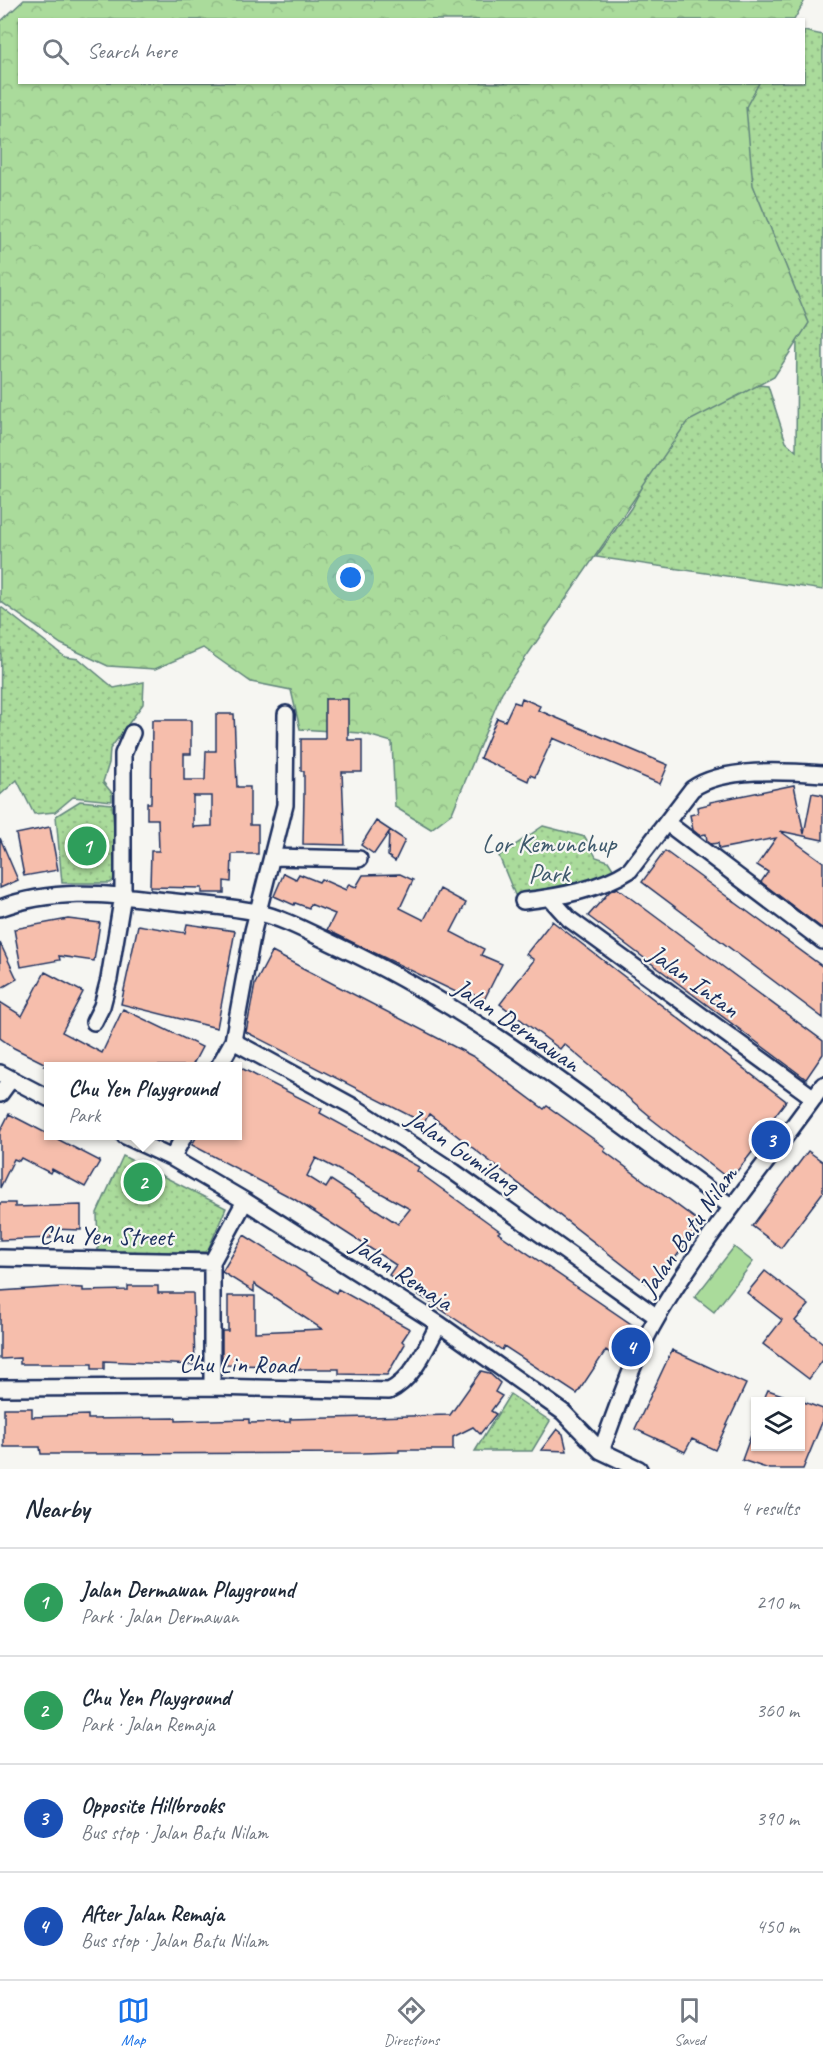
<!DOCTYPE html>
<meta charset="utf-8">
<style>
:root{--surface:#fff;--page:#f2f2f3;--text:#1f2937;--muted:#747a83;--line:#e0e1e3;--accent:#1a73e8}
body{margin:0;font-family:Caveat,sans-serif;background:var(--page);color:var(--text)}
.controls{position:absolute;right:18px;bottom:18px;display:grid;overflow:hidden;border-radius:0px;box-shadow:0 2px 4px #0004}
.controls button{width:54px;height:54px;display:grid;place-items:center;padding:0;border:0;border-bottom:2px solid var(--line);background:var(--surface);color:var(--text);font:30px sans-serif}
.you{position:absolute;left:351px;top:578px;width:21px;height:21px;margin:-15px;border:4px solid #fff;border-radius:50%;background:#1a73e8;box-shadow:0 0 0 9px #1a73e833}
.badge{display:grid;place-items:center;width:39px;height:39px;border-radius:50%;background:var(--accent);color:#fff;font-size:20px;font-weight:700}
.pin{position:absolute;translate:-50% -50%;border:3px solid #fff;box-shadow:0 2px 6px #0006}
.popup{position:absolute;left:44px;top:1062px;width:198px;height:78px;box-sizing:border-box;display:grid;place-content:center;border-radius:0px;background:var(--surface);filter:drop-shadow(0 2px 4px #0005);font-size:20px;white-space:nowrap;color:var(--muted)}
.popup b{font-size:22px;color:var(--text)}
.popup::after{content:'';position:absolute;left:50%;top:100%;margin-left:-12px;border:12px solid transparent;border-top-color:var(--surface)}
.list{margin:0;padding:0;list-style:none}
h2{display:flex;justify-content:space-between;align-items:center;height:78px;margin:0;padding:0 24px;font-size:26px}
h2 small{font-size:20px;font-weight:400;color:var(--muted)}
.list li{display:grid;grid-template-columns:39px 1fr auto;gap:18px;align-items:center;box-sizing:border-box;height:108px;padding:0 24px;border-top:2px solid var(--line)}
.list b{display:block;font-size:22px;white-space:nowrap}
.list p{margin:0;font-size:20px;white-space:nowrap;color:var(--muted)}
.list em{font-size:20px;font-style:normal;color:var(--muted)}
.icon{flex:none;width:33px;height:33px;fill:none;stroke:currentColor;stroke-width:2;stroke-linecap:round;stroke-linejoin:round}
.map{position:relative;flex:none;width:823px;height:1469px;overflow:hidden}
.search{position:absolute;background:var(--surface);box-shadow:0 2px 4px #0004;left:18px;right:18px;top:18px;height:66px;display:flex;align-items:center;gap:15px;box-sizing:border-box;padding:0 21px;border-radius:0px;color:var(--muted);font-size:22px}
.sheet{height:510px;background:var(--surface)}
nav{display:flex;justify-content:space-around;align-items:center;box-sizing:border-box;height:84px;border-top:2px solid var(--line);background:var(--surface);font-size:16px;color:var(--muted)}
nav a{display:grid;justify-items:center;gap:3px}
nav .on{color:var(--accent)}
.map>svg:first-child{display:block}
.green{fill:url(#green-dots);stroke:#62857c;stroke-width:1.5}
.forest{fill:url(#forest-crowns);stroke:#62857c;stroke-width:1.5}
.pitch{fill:#aadb9b;stroke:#62857c;stroke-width:1.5}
.building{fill:#f6beac;stroke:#1b2f5e;stroke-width:1.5;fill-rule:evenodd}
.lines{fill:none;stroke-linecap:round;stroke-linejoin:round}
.minor-casing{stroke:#1b2f5e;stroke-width:20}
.minor{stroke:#f6f6f2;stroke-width:15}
.labels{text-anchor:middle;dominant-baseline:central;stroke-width:4.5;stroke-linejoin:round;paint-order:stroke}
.park-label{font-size:26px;fill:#3f5a6d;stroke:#f6f6f2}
.street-label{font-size:26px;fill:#1b2f5e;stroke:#f6f6f2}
</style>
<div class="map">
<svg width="823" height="1469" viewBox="0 0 823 1469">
<defs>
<pattern id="green-dots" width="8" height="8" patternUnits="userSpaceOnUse" patternTransform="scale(1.5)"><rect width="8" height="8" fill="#aadb9b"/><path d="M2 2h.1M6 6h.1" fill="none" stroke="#92bc88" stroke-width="1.8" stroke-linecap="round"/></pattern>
<pattern id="forest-crowns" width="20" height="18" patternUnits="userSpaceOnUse" patternTransform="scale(1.5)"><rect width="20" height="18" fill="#aadb9b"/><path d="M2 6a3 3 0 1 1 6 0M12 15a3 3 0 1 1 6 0" fill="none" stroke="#92bc88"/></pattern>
</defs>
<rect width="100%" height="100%" fill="#f6f6f2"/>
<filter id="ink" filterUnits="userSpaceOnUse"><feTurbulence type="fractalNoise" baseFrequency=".0167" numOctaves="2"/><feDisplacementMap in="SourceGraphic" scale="12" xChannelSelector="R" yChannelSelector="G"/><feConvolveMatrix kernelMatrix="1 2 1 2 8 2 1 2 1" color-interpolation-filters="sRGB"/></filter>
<g filter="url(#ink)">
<path class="green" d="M804,31L823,35V590L596,557L631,508L699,380L768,386L786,442L796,451L797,330L698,83L804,82Z
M1,607L65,657L79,659L114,688L144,682L143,704L110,749L109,763L103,782L112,793V801L73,797L55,812L34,814L17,780L0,795Z
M80,801L112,804L118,876L110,883H62L56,816Z
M543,826L585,837L596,857L608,861L615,872L599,878L515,895L499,856Z
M123,1156L226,1208L207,1252H98L97,1213Z
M510,1394L550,1421L532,1451H475Z"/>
<path class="forest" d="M24,0H805L794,20H20V82L759,83L746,107L753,185L809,323L774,377L687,422L502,692L452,813L431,829L395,807L392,742L361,733L300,729L291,690L251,682L203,648L155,669L108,666L61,644L0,601V22Z"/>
<path class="pitch" d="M734,1247L753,1262L714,1312L695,1297Z"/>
<path class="building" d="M522,698L540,706L538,710L668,765L660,784L553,738L535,777L530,775L528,781L480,758L497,718L505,721L514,702L520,704Z
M325,699H348V740H362V772H342L345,845L303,844L304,794V771H301V739H325Z
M216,714H234L237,787H250V825H258V854H232L231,882L224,881V893H202V888L150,887L151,851H159L158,819H147V803H151L152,720H191V754H184V780H205L206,751H216ZM193,796H212V826L193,827Z
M794,785L804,834L812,793L823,795V840L780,831L823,862V929L761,882L768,872L757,865L776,838L719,849L718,843L711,844L707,841L706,834L699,835L693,830L690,815L698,813L697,807L710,804V802Z
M376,821L405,840L395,861L388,856L389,832L374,854L361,845Z
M50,827L58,870L24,876L16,834Z
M0,838L18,880L0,888Z
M665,851L823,967V1018L642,882Z
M284,873L296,879L299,874L319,882L321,879L346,890L349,884L356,887L363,875L400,874L413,880L400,908L424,920L440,889L466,903L451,932L484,949L481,955L502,964L484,1000L464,990L462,995L327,930L335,914L310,904L309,908L295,903L294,905L274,896Z
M617,888L823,1041V1054L806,1079L588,916L610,891Z
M68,919L100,923L94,961L59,956L60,960L21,967L14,929Z
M552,921L786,1101L754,1143L757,1146L730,1180L649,1117L650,1116L564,1044L560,1049L500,1004L534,960L526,954Z
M187,924L235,931L217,1028L121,1004L138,925L185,933Z
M0,943L17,979L0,989Z
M272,952L474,1057L544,1109L547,1106L606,1148L604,1151L701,1223L653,1288L429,1114L424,1123L246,1032L255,984Z
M45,972L83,992L62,1032L102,1053L123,1009L202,1047L192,1066H44L46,1064L14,1048L0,1038V1002L22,1016Z
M237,1066L322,1109L320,1113L419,1167L417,1171L500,1231L498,1233L634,1326L614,1356L606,1350L577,1394L504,1346L502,1350L389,1275L396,1265L294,1199L192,1145L197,1136H237ZM316,1158L337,1169L410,1209L398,1224L331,1180L326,1188L307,1176Z
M9,1114L100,1161L85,1187L52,1169L50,1173L21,1158L19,1161L14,1159L0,1188V1132Z
M808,1151L823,1162V1192L781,1248L752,1226Z
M0,1203H15V1207L81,1205V1230L51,1229V1238L0,1240Z
M244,1235L336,1293L338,1289L410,1329L402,1341L405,1344L387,1375L339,1374V1369H295V1366L222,1365V1331H228V1296H255V1332L322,1329L254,1284V1292L222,1272Z
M765,1271L809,1305L795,1321L823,1343V1360L809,1379L763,1344L782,1320L747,1293Z
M128,1286H158V1293H193L195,1365L104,1361V1369H92V1364H20V1358L0,1359V1291L61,1287L83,1288V1291L128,1290Z
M672,1350L746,1384L715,1450L692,1439L685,1452L635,1429Z
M481,1371L489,1373L500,1383L495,1392L502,1396L491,1411L496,1414L480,1434L473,1427L453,1437V1450H399V1452L363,1453L71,1454H41L40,1447H4V1408H32V1417L88,1415V1419L176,1418V1421L249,1419V1423L290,1422V1419L450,1415Z
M768,1390L797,1400V1401H763Z
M801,1401L823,1409V1420L803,1469H769L742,1460L754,1427L756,1446H801Z
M557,1429L563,1434L567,1451L541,1450Z"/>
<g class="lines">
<defs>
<path id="minor" d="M667,823L823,941
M272,857L359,859
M550,898L569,919L814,1098
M523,901C559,897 599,890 630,870L692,789C722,767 786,771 823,774
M0,908C51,889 104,893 157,900C189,904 224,905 256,912C284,918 314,935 340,947C482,1013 606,1116 732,1207
M94,1022L102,1006L109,979L123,895V754L132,733
M233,1041L356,1108L454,1172L657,1317
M219,1066L233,1041L253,931L285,805L286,714
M0,1073L48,1098
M0,1094L11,1079
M125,1136L172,1158L245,1201L439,1324L563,1412L601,1451L639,1469
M172,1158L184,1136
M0,1258L212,1262
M212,1387V1262L245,1201
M0,1388L212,1387L389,1391C414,1379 426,1347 439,1324
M601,1451C618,1406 633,1358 658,1316C706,1234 769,1162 823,1085"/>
</defs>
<use href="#minor" class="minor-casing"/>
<use href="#minor" class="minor"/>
</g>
</g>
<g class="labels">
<g class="park-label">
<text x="549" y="843">Lor Kemunchup<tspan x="549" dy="30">Park</tspan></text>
</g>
<g class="street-label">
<text transform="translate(694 981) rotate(36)">Jalan Intan</text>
<text transform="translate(517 1025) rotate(34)">Jalan Dermawan</text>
<text transform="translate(463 1151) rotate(34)">Jalan Gumilang</text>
<text transform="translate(688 1231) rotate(-55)">Jalan Batu Nilam</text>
<text transform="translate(106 1236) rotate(1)">Chu Yen Street</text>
<text transform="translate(402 1273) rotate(33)">Jalan Remaja</text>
<text transform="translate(238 1364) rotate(1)">Chu Lin Road</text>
</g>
</g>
</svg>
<div class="controls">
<button><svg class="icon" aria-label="layers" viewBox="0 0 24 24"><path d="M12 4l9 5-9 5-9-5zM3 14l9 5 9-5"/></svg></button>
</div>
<div class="you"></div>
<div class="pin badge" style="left:87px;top:846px;background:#2e9e5b">1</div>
<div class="pin badge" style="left:143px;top:1182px;background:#2e9e5b">2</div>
<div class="popup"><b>Chu Yen Playground</b>Park</div>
<div class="pin badge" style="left:771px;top:1140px;background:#1a4fb4">3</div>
<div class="pin badge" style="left:631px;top:1347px;background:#1a4fb4">4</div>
<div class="search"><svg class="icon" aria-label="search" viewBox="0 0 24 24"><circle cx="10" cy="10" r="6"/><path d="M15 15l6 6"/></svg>Search here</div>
</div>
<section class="sheet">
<h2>Nearby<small>4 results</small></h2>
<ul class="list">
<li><span class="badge" style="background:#2e9e5b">1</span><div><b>Jalan Dermawan Playground</b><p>Park · Jalan Dermawan</p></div><em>210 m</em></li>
<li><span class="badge" style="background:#2e9e5b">2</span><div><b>Chu Yen Playground</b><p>Park · Jalan Remaja</p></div><em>360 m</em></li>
<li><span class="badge" style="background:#1a4fb4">3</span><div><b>Opposite Hillbrooks</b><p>Bus stop · Jalan Batu Nilam</p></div><em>390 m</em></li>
<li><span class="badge" style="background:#1a4fb4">4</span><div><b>After Jalan Remaja</b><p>Bus stop · Jalan Batu Nilam</p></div><em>450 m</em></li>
</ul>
</section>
<nav>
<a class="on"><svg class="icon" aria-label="map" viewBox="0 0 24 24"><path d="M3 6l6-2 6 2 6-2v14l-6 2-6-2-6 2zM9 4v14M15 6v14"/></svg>Map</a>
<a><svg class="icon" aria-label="directions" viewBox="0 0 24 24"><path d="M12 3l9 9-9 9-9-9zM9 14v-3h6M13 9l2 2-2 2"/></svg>Directions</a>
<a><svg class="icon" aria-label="saved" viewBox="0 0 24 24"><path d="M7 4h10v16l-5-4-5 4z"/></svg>Saved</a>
</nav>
